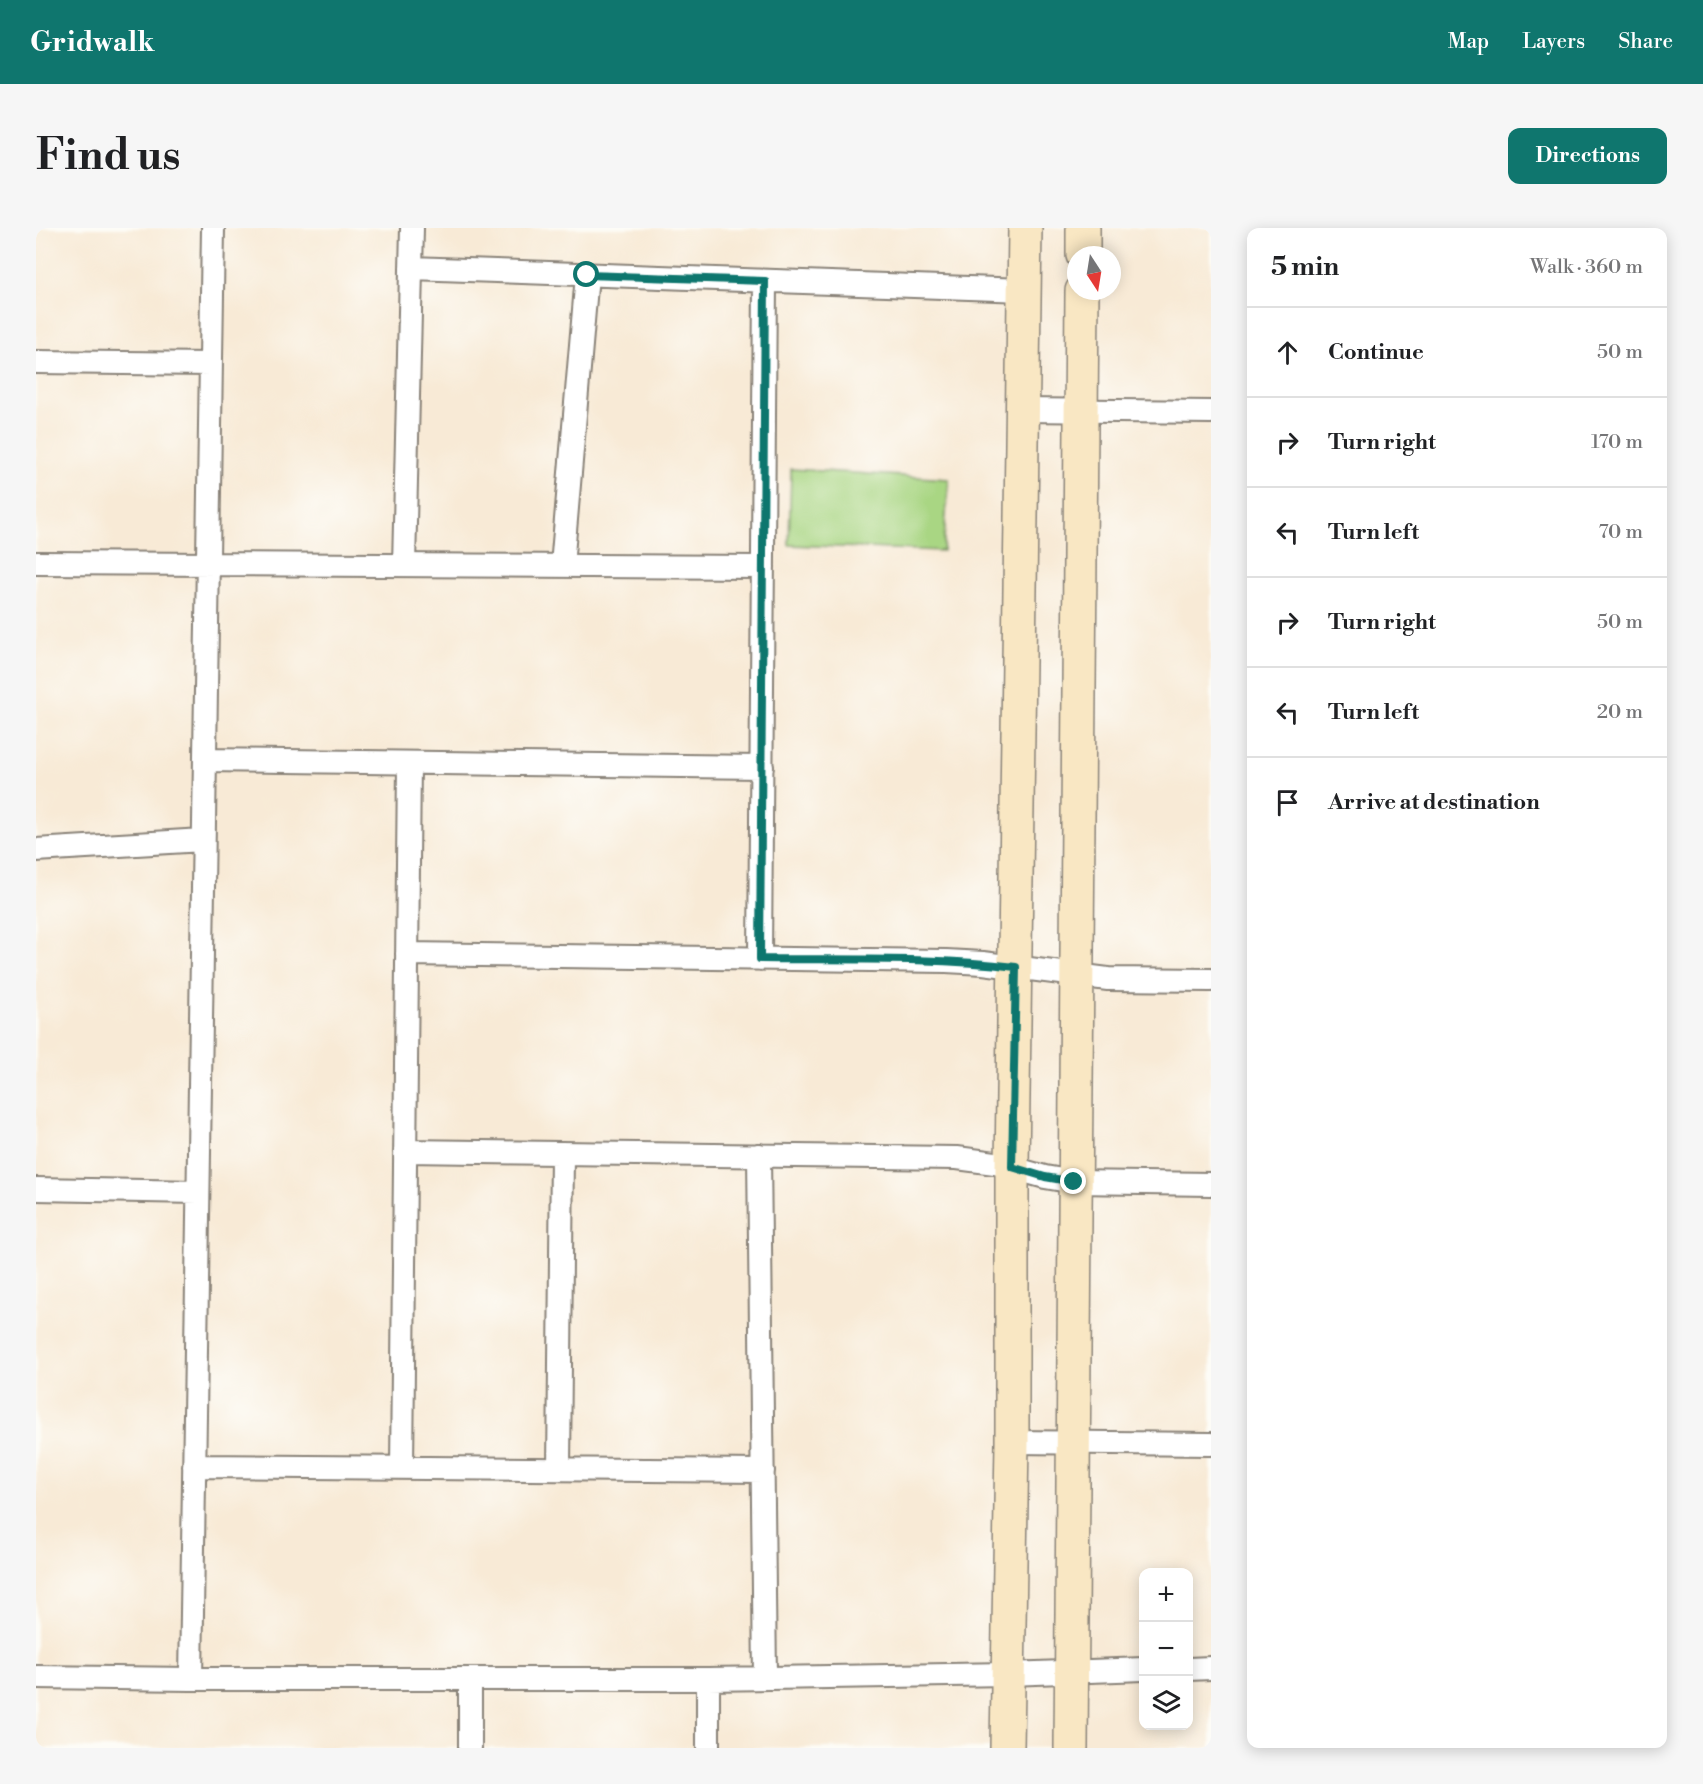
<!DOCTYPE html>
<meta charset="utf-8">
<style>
:root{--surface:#fff;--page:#f6f6f6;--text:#202124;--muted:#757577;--line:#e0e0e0;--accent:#0f766e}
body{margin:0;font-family:"Libre Bodoni",serif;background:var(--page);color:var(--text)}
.controls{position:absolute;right:18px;bottom:18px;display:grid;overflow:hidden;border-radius:12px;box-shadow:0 3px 15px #0003}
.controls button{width:54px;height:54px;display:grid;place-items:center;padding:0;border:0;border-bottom:2px solid var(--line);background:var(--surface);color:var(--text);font:30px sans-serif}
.compass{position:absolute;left:1031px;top:18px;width:54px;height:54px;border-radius:50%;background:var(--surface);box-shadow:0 3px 15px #0003;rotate:168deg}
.stop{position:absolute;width:18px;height:18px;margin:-14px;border:4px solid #0f766e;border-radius:50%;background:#fff}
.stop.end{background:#0f766e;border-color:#fff;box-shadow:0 2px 6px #0008}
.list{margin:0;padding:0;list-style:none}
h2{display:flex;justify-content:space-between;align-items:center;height:78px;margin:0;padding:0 24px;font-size:26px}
h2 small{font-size:20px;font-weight:400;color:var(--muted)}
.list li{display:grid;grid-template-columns:39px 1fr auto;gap:18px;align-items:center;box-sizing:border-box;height:90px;padding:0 24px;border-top:2px solid var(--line)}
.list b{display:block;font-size:22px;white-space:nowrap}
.list em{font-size:20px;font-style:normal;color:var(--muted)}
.icon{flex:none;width:33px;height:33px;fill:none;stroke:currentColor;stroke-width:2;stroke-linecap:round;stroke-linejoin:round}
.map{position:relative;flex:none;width:1175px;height:1520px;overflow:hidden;border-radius:12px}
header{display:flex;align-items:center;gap:36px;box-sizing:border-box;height:84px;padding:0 30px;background:var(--accent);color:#fff}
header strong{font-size:28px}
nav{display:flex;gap:33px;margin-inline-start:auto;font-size:21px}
.intro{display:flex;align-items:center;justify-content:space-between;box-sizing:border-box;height:144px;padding:0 36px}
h1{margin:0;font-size:42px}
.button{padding:15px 27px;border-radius:12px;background:var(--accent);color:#fff;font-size:21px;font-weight:700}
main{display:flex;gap:36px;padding:0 36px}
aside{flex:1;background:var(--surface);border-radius:12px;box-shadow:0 3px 15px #0003}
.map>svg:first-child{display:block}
.garden{fill:#a9d683;stroke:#627950;stroke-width:1.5}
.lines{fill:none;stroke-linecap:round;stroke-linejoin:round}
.street-casing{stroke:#8a8379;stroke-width:26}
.secondary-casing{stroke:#8a8379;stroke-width:36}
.street{stroke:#fff;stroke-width:22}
.secondary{stroke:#f9e7c3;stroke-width:33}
.route{stroke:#0f766e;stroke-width:8}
</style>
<header>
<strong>Gridwalk</strong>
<nav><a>Map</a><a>Layers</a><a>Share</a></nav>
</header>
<div class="intro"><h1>Find us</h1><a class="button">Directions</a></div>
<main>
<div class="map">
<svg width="1175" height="1520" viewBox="0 0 1175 1520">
<rect width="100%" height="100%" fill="#fdfcf7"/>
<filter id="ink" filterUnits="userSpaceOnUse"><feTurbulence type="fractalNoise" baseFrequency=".0167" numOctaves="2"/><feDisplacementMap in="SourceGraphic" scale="12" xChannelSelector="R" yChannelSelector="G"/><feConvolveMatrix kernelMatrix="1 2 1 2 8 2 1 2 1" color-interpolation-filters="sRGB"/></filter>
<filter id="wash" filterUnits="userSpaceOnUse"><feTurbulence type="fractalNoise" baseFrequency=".008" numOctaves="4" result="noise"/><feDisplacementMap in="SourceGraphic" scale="24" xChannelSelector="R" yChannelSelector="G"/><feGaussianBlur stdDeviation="1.35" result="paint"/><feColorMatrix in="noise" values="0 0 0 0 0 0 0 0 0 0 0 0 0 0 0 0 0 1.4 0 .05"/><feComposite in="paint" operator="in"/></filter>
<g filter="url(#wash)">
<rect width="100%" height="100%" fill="#f8ead6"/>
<path class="garden" d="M755,241L913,251L907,323L753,317Z"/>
</g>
<g filter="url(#ink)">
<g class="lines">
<defs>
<path id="street" d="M375,40L988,62
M0,134L174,136
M986,182L1175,184
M0,335L727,339
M368,337L376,0
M526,338L551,47
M169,532L726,539
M0,622L167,612
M371,726L910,733L947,735L1072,751L1175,752
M724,731L729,53
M369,923L921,930L959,935L1009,949L1038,954L1175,956
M723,927L729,1450
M0,961L162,964
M976,1214L1175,1216
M158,1238L727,1243
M366,1240L373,535
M523,1241L526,925
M1152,1441L1175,1440
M0,1449L155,1451H672L972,1446L1108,1441
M155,1451L177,0
M434,1520V1451
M672,1520V1451"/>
<path id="secondary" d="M1047,27V0
M971,1520L976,1214V939L989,0
M1035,1520L1046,63"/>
</defs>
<use href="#street" class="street-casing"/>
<use href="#secondary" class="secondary-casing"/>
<use href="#street" class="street"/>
<use href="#secondary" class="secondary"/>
</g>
</g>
<g class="lines" filter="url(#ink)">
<path class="route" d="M551,47L729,53L724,731C809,732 896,729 980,739L976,939L1009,949L1038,954"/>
</g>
</svg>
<div class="controls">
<button>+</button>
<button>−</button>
<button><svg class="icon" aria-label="layers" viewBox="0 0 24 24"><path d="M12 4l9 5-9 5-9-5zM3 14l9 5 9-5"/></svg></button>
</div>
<svg class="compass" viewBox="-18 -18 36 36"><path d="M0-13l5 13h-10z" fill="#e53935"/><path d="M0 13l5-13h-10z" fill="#757577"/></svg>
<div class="stop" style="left:551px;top:47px"></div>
<div class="stop end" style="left:1038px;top:954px"></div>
</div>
<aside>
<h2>5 min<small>Walk · 360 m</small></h2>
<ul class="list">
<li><svg class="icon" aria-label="ahead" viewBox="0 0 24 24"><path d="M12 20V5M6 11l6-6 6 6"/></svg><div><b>Continue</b></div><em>50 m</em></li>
<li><svg class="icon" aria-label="right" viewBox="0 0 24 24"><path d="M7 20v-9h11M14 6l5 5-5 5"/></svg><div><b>Turn right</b></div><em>170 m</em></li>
<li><svg class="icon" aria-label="left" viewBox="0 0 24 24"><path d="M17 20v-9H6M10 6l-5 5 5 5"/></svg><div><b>Turn left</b></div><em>70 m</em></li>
<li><svg class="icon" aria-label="right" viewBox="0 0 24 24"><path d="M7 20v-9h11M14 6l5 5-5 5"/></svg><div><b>Turn right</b></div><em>50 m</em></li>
<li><svg class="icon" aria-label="left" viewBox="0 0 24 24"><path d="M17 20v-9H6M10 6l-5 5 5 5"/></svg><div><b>Turn left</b></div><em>20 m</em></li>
<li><svg class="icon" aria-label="arrive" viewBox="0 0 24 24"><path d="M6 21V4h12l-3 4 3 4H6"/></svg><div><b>Arrive at destination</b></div></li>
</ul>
</aside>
</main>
